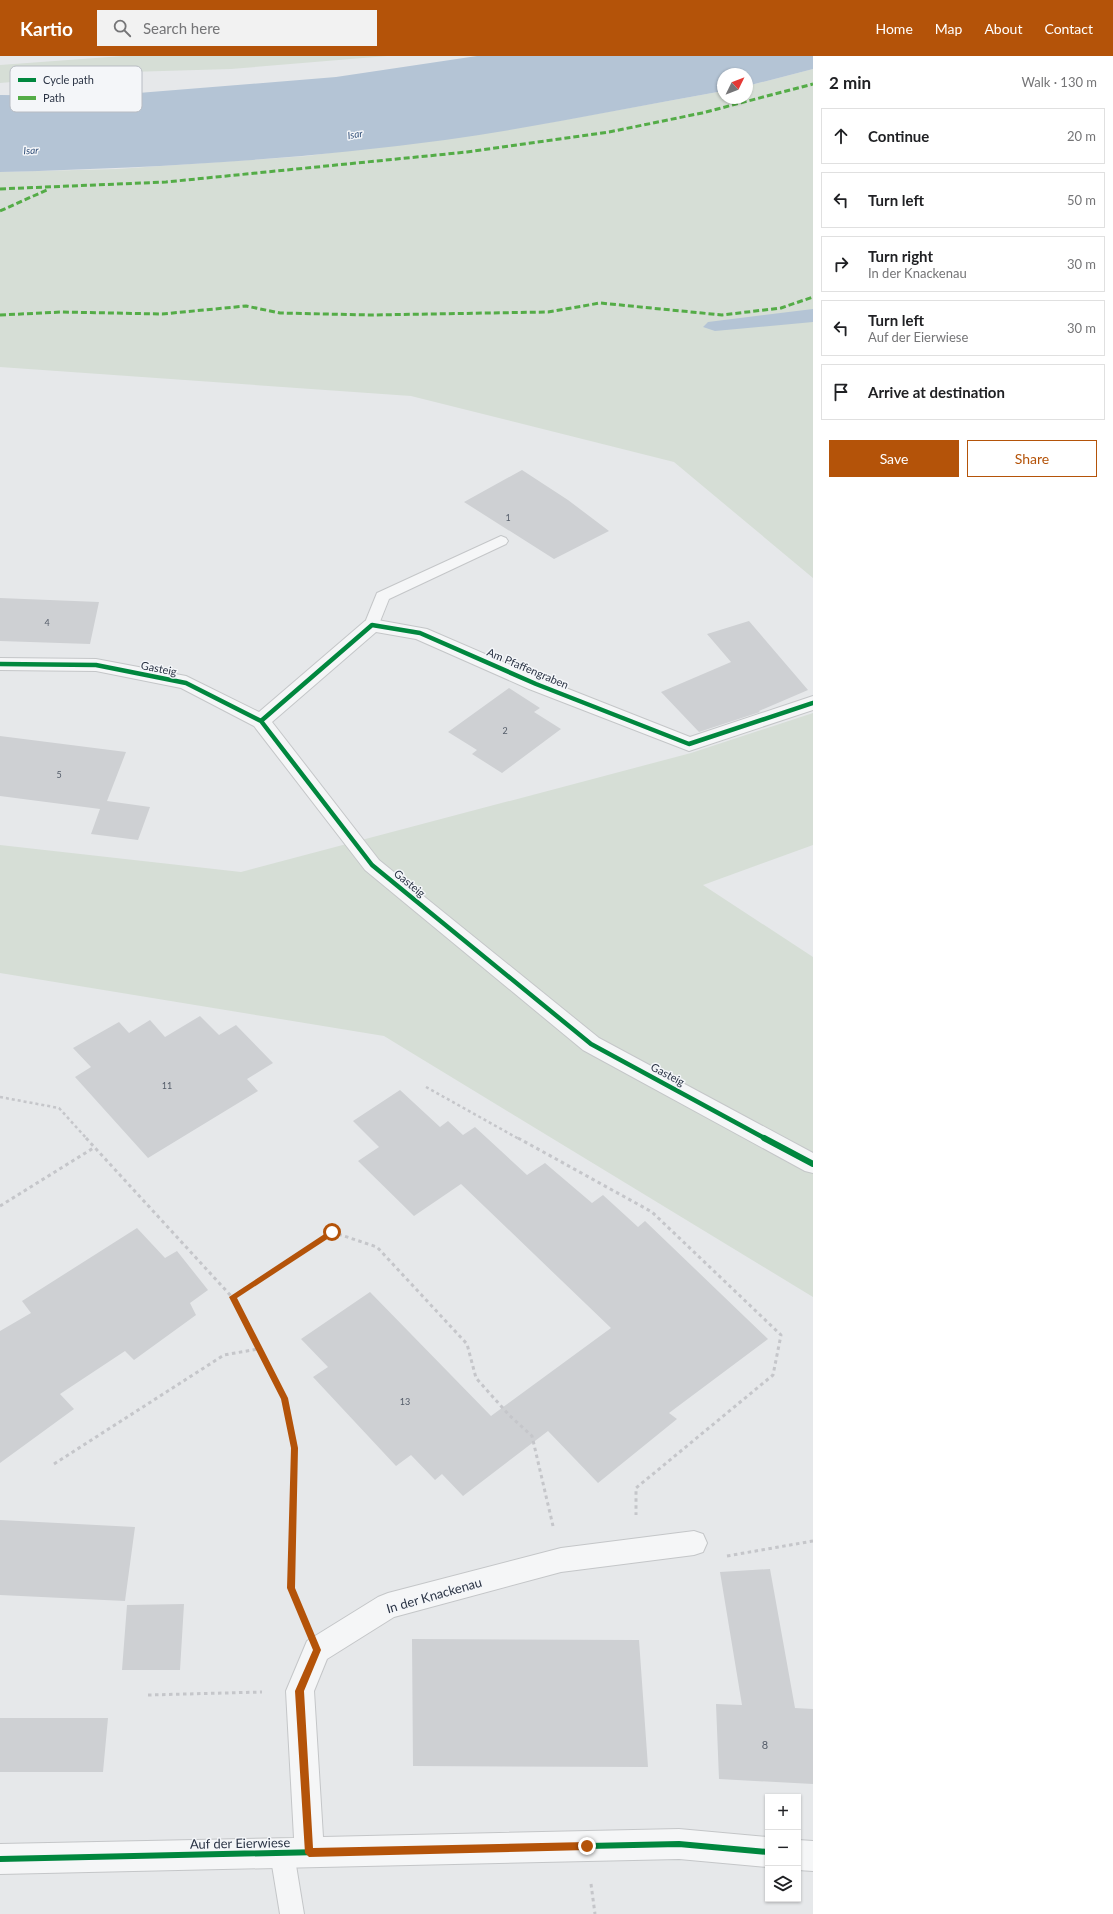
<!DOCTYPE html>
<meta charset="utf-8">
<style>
:root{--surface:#fff;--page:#f2f2f2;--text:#202124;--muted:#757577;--line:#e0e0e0;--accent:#b45309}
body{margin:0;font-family:Lato,sans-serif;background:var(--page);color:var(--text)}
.controls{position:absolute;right:12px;bottom:12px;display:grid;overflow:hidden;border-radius:0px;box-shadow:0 1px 3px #0004}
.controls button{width:36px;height:36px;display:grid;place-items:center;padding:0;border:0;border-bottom:1px solid var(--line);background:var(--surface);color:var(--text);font:20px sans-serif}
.compass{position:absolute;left:717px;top:12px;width:36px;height:36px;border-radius:50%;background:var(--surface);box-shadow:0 1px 3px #0004;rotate:47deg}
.stop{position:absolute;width:12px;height:12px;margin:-9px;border:3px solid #b45309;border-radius:50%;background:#fff}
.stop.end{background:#b45309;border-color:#fff;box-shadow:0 1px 4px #0008}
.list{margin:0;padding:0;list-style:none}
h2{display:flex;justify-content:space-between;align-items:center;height:52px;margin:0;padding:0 16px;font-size:17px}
h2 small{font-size:13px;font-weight:400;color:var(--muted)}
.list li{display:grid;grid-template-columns:26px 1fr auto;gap:12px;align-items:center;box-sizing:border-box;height:56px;margin:0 8px 8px;padding:0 8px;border:1px solid var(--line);border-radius:0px}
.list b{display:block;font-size:15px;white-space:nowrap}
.list p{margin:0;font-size:13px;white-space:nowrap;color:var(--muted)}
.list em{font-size:13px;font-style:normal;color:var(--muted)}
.actions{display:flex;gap:8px;padding:12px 16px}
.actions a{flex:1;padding:9px 0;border:1px solid var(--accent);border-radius:0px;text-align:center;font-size:14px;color:var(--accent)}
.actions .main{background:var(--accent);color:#fff}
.icon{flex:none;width:22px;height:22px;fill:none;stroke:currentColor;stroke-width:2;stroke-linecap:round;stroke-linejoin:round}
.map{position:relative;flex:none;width:813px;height:1858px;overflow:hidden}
header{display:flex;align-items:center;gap:24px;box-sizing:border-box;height:56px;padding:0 20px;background:var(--accent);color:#fff}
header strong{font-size:19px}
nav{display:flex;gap:22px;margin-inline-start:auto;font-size:14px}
.search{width:280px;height:36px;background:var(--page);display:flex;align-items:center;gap:10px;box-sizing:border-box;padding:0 14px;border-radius:0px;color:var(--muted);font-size:15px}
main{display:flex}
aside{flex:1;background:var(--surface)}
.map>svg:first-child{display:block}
.green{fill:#d6ded6}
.water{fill:#b4c4d5}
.building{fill:#ced0d3}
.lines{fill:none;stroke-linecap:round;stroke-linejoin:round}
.lane-casing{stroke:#c4c6c8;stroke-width:2}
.street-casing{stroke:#c4c6c8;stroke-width:2}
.path-far1{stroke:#c5c6ca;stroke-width:2.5;stroke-dasharray:3 3;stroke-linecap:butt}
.path{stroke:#c5c6ca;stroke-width:3;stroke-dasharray:3.5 3.5;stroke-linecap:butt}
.lane{fill:#f5f6f7;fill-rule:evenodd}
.street{fill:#f5f6f7;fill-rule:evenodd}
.quiet{stroke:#54ac47;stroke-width:3;stroke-dasharray:6 3;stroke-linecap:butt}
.cycleway-far1-casing{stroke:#f4f6f9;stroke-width:7}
.cycleway-casing{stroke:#f4f6f9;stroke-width:8}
.cycleway-far1{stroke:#00873e;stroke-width:4.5}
.cycleway{stroke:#00873e;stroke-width:6}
.route{fill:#b45309}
.labels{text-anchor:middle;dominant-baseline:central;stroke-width:3;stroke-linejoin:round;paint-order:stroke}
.number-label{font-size:9px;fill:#545c69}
.far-water-label{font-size:10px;font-style:italic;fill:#34527a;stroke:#f4f6f9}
.street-label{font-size:11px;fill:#2b3445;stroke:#f4f6f9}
.near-number-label{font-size:11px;fill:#545c69}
.near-street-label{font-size:13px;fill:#2b3445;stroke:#f4f6f9}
.key{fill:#f4f6f9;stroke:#b8bcc3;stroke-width:1}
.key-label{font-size:11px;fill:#2b3445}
</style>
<header>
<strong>Kartio</strong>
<div class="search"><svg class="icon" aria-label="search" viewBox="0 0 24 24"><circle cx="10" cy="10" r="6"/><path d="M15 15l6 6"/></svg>Search here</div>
<nav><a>Home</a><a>Map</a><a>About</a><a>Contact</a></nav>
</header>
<main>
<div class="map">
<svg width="813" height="1858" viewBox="0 0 813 1858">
<rect width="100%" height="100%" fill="#e6e8ea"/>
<path class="green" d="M123,0H387L231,13L129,16L0,27V9Z
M813,13V522L674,406L411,340L0,311V116L117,113L307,100L547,67L723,35V42H747V30Z
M813,657V789L703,829L813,901V1241L384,980L0,917V789L241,816L691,697Z"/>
<path class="water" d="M477,0H813V13L747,30V18H723V35C631,51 538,71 445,84C298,104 149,112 0,116V39L101,40L336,21Z
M813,253V266L715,275L703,271L708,266Z"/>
<path class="building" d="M522,414L568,444L609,475L554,503L464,446Z
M0,542L99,546L90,588L0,585Z
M749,565L808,634L759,655L760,656L699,676L661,636L731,606L707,578Z
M509,632L540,652L534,656L561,673L502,717L472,698L477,694L448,676Z
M0,680L126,696L107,745L150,751L138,784L91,778L100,753L0,740Z
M200,960L219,979L236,969L273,1007L247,1023L258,1035L148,1102L75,1021L91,1011L73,992L119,966L129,977L150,964L165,981Z
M400,1034L440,1071L448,1065L463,1079L475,1071L527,1119L545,1107L592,1147L603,1139L638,1171L645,1165L768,1283L669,1357L677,1363L598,1427L548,1375L463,1440L442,1418L435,1424L411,1399L396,1410L313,1321L328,1311L301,1283L370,1236L491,1360L611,1272L461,1128L414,1160L358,1105L379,1091L353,1065Z
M137,1172L165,1202L177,1195L208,1234L190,1247L196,1259L134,1304L125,1295L60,1338L74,1353L0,1407V1275L31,1257L22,1245Z
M0,1464L135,1471L125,1545L0,1539Z
M770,1513L795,1652L813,1653V1728L719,1723L716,1648L742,1649L720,1516Z
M184,1548L180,1614H122L127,1549Z
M412,1583L639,1584L648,1711L413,1710Z
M0,1662H108L103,1716H0Z"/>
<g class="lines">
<defs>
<path id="lane" d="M501,480L506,482L508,485L506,488L389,543L377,573L372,574L367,573L364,569L377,537Z
M282,1785L290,1789L294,1797L304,1858H280L270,1797L274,1789Z"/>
<path id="street" d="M372,563L427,573L543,623L690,681L813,640V654L689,695L529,633L416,583L376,576L272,666L379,804L599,982L813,1097V1117L805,1115L583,994L365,814L254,670L181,632L96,615L0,614V602L96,603L186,620L259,656L365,565Z
M694,1475L703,1478L707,1487L703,1496L694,1499L561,1516L394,1561L327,1603L314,1635L323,1781L679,1773L768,1781V1811L679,1803L0,1818V1788L294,1782L286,1635L307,1585L378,1541L388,1537L561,1492Z
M798,1784L813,1785V1815L798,1814Z"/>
</defs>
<use href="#lane" class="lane-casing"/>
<use href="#street" class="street-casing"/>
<path class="path-far1" d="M426,1031L519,1083
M0,1041L59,1052L87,1083"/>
<path class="path" d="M86,1082L232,1241L285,1342L294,1392L291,1532L303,1561
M518,1082L652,1156L781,1279L773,1319L636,1432V1459
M0,1150L95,1091
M232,1241L332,1176L377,1191L467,1288L476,1322L509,1359L532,1380L553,1470
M54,1408L224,1299L258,1293
M727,1500L813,1485
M148,1639L262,1636
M591,1828L595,1858"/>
<use href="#lane" class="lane"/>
<use href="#street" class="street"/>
<path class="quiet" d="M0,133L166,126L467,96L609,76L702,57L813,28
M0,155L49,133
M0,259L62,256L162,258L246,250L280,257L371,259L548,256L600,247L722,259L781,252L813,241"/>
<defs>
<path id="cycleway-far1" d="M0,608L96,609L186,627L261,665L372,809L591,988L766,1083
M261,665L372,569L420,577L536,628L689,688L813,647"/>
<path id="cycleway" d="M764,1082L813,1108
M0,1803L679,1788L768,1796"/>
</defs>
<use href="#cycleway-far1" class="cycleway-far1-casing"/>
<use href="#cycleway" class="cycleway-casing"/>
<use href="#cycleway-far1" class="cycleway-far1"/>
<use href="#cycleway" class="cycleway"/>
</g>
<path class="route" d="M332,1173L335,1174V1178L237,1242L288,1342L298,1392L295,1532L321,1594L304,1635L313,1792L587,1786L591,1790L587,1794L309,1801L305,1797L295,1635L313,1594L287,1532L291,1392L281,1343L229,1241Z"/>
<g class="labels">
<g class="number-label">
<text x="508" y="461">1</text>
<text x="47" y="566">4</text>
<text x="505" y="674">2</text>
<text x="59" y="718">5</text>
<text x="167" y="1029">11</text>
<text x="405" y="1345">13</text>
</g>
<g class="far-water-label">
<text transform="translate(355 78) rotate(-10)">Isar</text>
<text transform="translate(31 94) rotate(-2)">Isar</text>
</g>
<g class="street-label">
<text transform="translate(159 612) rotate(11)">Gasteig</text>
<text transform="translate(528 612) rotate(23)">Am Pfaffengraben</text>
<text transform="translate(410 827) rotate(39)">Gasteig</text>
<text transform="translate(668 1018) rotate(28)">Gasteig</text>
</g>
<g class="near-number-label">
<text x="765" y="1688">8</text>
</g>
<g class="near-street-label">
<text transform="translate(434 1539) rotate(-16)">In der Knackenau</text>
<text transform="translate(240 1787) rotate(-1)">Auf der Eierwiese</text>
</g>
</g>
<rect x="10" y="10" width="132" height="46" rx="6" class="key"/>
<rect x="18" y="22" width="18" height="4" fill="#00873e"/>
<rect x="18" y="40" width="18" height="4" fill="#54ac47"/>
<g class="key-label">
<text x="43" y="28">Cycle path</text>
<text x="43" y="46">Path</text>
</g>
</svg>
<div class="controls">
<button>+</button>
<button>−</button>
<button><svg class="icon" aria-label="layers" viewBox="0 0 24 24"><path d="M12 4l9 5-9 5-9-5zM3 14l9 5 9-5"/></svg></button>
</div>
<svg class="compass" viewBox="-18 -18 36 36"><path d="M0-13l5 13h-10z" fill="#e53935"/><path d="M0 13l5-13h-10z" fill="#757577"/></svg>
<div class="stop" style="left:332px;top:1176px"></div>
<div class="stop end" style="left:587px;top:1790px"></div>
</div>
<aside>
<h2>2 min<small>Walk · 130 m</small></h2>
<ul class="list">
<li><svg class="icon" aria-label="ahead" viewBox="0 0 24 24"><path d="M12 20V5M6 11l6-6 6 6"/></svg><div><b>Continue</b></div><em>20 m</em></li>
<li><svg class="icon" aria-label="left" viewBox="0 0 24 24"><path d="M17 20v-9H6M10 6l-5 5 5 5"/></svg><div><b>Turn left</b></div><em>50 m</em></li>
<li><svg class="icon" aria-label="right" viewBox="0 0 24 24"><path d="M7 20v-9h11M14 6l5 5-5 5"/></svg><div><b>Turn right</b><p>In der Knackenau</p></div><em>30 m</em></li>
<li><svg class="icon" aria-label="left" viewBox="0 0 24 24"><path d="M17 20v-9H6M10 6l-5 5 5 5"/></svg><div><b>Turn left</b><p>Auf der Eierwiese</p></div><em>30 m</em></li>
<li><svg class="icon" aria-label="arrive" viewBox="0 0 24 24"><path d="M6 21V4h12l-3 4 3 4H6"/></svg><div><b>Arrive at destination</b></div></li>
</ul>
<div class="actions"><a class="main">Save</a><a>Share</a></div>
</aside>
</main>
